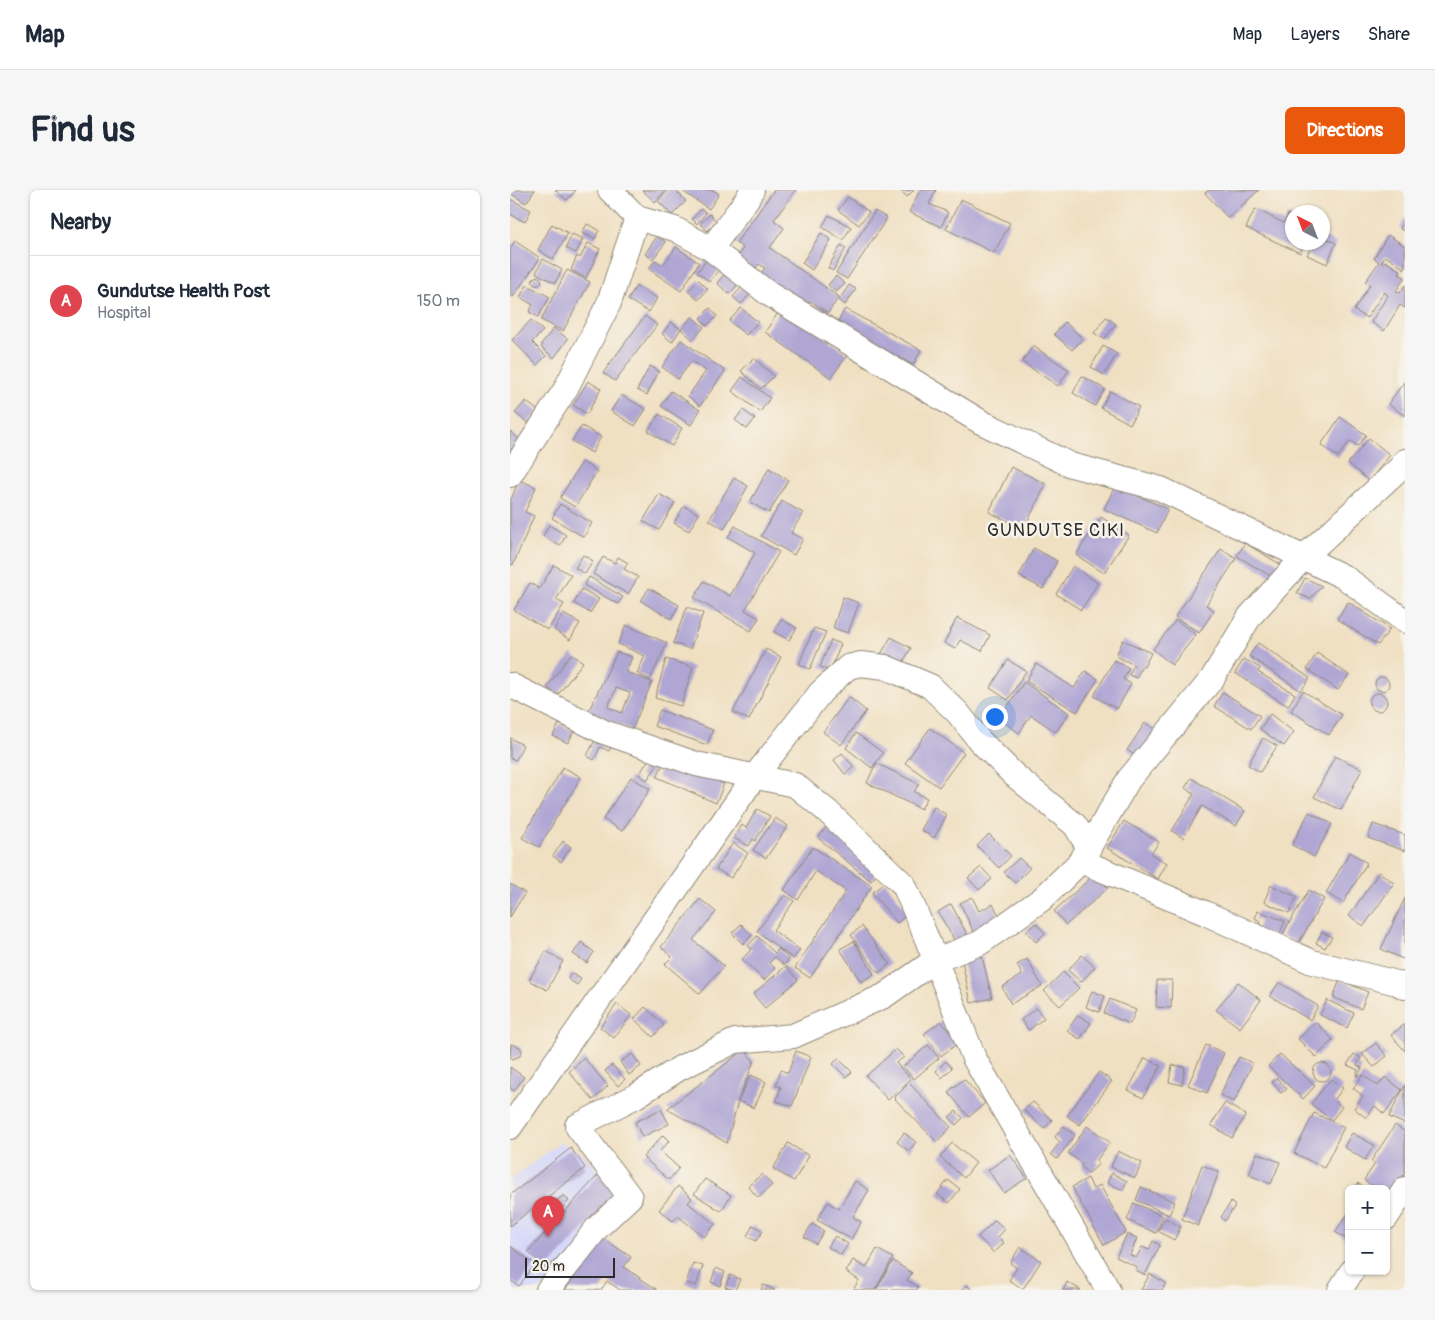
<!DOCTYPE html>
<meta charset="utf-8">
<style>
:root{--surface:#fff;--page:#f6f6f7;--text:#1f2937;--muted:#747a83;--line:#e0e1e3;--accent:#ea580c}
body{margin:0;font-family:Pangolin,sans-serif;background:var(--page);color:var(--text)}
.controls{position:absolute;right:15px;bottom:15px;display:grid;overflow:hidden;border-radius:8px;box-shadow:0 1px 4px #0004}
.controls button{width:45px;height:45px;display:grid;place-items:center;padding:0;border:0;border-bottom:1px solid var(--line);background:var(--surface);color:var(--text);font:25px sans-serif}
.compass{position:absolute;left:775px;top:15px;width:45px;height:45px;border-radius:50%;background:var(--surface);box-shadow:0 1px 4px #0004;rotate:318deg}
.scale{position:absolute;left:15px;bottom:12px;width:90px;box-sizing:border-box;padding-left:5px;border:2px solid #2b2b2b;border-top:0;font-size:14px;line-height:18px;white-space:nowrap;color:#2b2b2b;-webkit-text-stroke:4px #f7f3e8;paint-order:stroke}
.you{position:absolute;left:484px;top:526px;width:18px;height:18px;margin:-12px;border:4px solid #fff;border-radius:50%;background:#1a73e8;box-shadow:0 0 0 8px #1a73e833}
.badge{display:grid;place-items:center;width:32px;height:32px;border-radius:50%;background:var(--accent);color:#fff;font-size:16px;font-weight:700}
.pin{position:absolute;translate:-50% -41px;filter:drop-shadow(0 1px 2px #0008)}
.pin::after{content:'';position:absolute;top:26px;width:18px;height:15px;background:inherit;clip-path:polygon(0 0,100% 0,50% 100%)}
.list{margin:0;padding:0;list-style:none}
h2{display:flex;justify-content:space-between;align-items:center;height:65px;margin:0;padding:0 20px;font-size:21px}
h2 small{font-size:16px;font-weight:400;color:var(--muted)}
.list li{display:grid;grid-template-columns:32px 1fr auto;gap:15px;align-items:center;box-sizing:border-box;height:90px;padding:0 20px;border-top:1px solid var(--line)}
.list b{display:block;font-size:19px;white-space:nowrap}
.list p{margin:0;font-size:16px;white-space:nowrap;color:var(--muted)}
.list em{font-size:16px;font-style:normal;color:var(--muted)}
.map{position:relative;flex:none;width:895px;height:1100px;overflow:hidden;border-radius:8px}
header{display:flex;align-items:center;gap:30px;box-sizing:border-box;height:70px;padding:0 25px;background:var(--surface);border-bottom:1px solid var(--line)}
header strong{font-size:24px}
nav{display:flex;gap:28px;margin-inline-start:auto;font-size:18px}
.intro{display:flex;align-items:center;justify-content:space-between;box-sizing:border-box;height:120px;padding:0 30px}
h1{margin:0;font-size:35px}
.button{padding:12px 22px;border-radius:8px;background:var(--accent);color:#fff;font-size:18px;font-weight:700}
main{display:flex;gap:30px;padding:0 30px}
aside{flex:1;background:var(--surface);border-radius:8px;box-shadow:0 1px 4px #0004}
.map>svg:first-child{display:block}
.built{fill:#d6d8f9}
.building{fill:#afa6d4;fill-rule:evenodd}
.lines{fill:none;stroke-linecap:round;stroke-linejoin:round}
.minor-casing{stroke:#8e8676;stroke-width:26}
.minor{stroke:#fff;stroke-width:24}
.labels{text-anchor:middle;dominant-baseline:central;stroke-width:5;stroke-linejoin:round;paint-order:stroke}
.quarter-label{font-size:18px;letter-spacing:1px;fill:#2b2b2b;stroke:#f7f3e8}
</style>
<header>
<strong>Map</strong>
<nav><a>Map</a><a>Layers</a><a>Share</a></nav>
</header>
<div class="intro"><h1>Find us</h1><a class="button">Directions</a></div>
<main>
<aside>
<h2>Nearby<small></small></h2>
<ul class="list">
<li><span class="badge" style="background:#e0444e">A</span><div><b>Gundutse Health Post</b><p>Hospital</p></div><em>150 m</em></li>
</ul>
</aside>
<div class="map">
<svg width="895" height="1100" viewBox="0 0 895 1100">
<rect width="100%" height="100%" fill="#f7f3e8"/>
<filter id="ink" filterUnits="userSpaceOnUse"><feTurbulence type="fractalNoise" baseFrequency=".02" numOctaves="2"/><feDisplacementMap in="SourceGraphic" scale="10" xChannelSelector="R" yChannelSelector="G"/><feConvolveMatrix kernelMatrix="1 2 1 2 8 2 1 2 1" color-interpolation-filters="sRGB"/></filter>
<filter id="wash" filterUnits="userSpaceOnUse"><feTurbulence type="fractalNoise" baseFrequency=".0096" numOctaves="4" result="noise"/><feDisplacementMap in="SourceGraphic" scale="20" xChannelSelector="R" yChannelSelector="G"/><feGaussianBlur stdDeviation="1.12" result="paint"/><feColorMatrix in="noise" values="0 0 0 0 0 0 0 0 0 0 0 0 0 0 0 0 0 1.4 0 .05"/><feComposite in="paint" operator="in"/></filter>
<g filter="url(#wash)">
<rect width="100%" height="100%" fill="#f0e0c2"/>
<path class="built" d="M51,952L74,965L112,1008L31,1100H0V990Z"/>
<g id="blocks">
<path class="building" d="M0,0H25L16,13L0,3Z
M45,0H66L57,10Z
M132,0H156L145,12Z
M158,0H165L176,11L162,25L148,11Z
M175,0H203L209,4L199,19L174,2Z
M264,0H286L264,30L274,38L260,58L329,107L318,123L300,111L294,120L248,87L255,78L249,74L244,80L227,67L233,58L226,53Z
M393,0H404L397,7L391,1Z
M410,0H426L419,14L438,22L431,37L399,22Z
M699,0H749L718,28L695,3Z
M338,7L359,22L349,35L328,20Z
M0,9L21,20L15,32L0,24Z
M451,9L500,33L484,63L436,39Z
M191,19L196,23L187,34L182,29Z
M745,19L774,33L778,24L782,26V52H795L790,63L736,38Z
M365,21L377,28L337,89L326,83Z
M200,24L206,31L197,41L190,34Z
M319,25L341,37L333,50L312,37Z
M895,27V41L890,39Z
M42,34L58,43L43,69L28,60Z
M77,34L89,40L85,49L72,43Z
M311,43L321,50L302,80L292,73Z
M62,44L73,49L66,63L56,58Z
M878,45L895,56V79L875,66L871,73L872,74L875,71L891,81L889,84L895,87L886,101L890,103L895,95V118L890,115L874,141L861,132L878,105L874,102L857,128L844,120L860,95L855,92L869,72L864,68Z
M147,46L156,52L143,69L135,64Z
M812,46L826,53L817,74L797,65L803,52H812Z
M5,51L30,68L3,107L0,105V58Z
M78,53L90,59L76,88L61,80L67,66L70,68Z
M331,55L336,58L323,81L318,78Z
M166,57L189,73L171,101L139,79L145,70L153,75Z
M200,66L212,75L200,92L187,82Z
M33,69L52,80L45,93L26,83Z
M57,80L80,92L53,141L31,130Z
M217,81L230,92L219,104L207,93Z
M326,86L335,94L326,102L318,95Z
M22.5 91a4.5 4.5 0 1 1 9 0a4.5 4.5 0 1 1-9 0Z
M189,90L198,99L188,110L178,101Z
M17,95L40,107L28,127L19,122L23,115L10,107Z
M339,95L346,99L335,115L329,110Z
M126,96L147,108L139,122L118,110Z
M232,97L240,104L231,114L223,107Z
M272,117L338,164L321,188L255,142Z
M200,118L207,126L197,136L190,128Z
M231,118L248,132L236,145L219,131Z
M335,119L411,160L403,175L327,133Z
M135,126L147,135L105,191L93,183Z
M182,127L194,137L183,150L171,139Z
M596,127L606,134L594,149L584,143Z
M21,130L33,141L22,152L36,166L27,175L2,150Z
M161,132L171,139L162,152L152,144Z
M555,132L573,149L562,160L544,144Z
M44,138L58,149L44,168L31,157L33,155L31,154Z
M171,150L215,181L190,216L178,206L196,181L182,171L168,189L152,177Z
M523,156L559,180L548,196L512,172Z
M593,156L607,164L594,185L581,177Z
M244,168L264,186L251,199L231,181Z
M140,176L149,181L137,205L127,200Z
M572,186L595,199L585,216L563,203Z
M232,187L260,208L250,222L222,201Z
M78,191L91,199L77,224L63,215Z
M895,191V226L878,214Z
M161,201L190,220L181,235L151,216Z
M600,201L629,217L620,234L591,218Z
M111,205L136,219L125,236L101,221Z
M16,211L28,221L18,233L5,223Z
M233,220L245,229L237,239L225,230Z
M149,224L172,238L162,256L138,241Z
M830,227L856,245L848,256L840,251L828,267L811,255Z
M72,236L91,247L82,263L62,251Z
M0,241L10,250L0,262Z
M859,248L880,265L859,291L838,273Z
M72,272L87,281L65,317L50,308Z
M501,277L536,294L514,339L479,322Z
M259,278L278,290L259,323L240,312Z
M224,288L238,296L214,339L199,330Z
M9,290L26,297L15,322L24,326L3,375L0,374V312Z
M605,296L658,319L647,343L594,319Z
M149,304L165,313L149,340L133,331Z
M272,311L293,323L281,343L293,349L284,365L251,346Z
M50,314L82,333L74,347L42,328Z
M174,316L189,324L179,341L164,333Z
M591,327L619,345L594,383L566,365Z
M39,335L56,345L50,356L33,346Z
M225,336L269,362L235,420L249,428L241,441L184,408L194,391L220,406L245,363L218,347Z
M735,353L770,374L762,387L727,366Z
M524,358L547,371L533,399L509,386Z
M711,359L726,369L696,415L704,420L689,443L665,427Z
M73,365L83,371L75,384L65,378Z
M93,367L105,373L108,367L118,373L114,379L128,387L118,404L83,384Z
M44,375L61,385L46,410L54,414L38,440L4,420L20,393L29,399Z
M563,376L588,393L571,420L546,404Z
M79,387L113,407L108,414L74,395Z
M795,388L812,396L800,409L787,403Z
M139,398L169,415L161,429L131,411Z
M72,399L89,409L80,423L64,413Z
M333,407L349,413L338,443L323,438Z
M838,412L880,439L868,455L827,429Z
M177,417L193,423L180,459L163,453Z
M53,424L70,433L60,450L44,440Z
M447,428L480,445L472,461L450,450L445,459L434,453Z
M271,429L287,438L279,450L264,442Z
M666,430L686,445L662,475L643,459Z
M116,435L157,453L140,490L127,483L135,466L108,454Z
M304,438L316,442L300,479L289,474Z
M381,447L401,458L391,476L371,464Z
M321,450L331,454L320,481L310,477Z
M613,450L641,463L634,477L632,476L626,488L619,485L624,475L606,466Z
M748,453L800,488L791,501L739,466Z
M256,459L271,467L239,530L223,522Z
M107,462L122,467L116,482L142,492L122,540L78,522ZM106,498L120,503L112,523L98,517Z
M807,463L839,485L828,500L797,479Z
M61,464L73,472L47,506L37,497Z
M156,469L183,477L171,516L145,508Z
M734,469L750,478L748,482L785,504L778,516L725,483Z
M498,470L516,481L498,510L480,498Z
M604,470L619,478L613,489L621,494L607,519L584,506Z
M526,474L564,498L575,481L588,489L567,522L516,491Z
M865 494a7 7 0 1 1 14 0a7 7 0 1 1-14 0Z
M514,492L559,523L546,542L521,525L509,543L489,529Z
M793,501L832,525L819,545L781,521Z
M713,502L750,526L741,539L704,516Z
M859 512a9 9 0 1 1 18 0a9 9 0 1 1-18 0Z
M339,507L356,521L331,555L313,542Z
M150,520L203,540L197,555L144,536Z
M760,524L784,542L774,556L750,539Z
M635,533L650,542L632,570L617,560Z
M49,534L64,541L58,553L43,546Z
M420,538L454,563L429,597L395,573Z
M346,543L373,563L362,578L336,558Z
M87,546L103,553L99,561L90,557L84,570L77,566Z
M0,548L13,555L6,570L0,568Z
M753,548L767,556L750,582L738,575Z
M332,563L344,577L335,584L324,570Z
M142,564L151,570L137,590L129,585Z
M825,566L852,579L831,620L804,607Z
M155,569L214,594L206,613L147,587Z
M366,573L409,594L404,602L417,608L411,619L357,593Z
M53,577L71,587L29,657L12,648Z
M121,587L140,599L112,641L93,629Z
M681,588L735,621L726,636L692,616L673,648L662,641L684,604L675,598Z
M424,617L437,625L424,648L411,640Z
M247,619L260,626L245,651L243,649L239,656L224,648L232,635L236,638Z
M799,622L822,634L804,667L782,655Z
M265,628L278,636L256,668L243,660Z
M614,631L649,652L641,664L657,673L648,689L597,658Z
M863,634L895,645V661L858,648Z
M316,637L370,681L361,691L308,648Z
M479,644L501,666L489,678L467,656Z
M53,651L61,657L51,672L43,666Z
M223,653L238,663L221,688L206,679Z
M303,657L362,696L300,788L285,778L336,701L306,681L288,710L274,700Z
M840,662L857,673L833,713L816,703Z
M509,668L520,678L505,693L494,682Z
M471,677L482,689L469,700L458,688Z
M869,682L884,693L854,736L839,726Z
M585,684L598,698L556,735L544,721Z
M375,692L399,723L387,733L362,703Z
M0,694L15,703L0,727Z
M761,695L787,707L779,723L754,712Z
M799,700L814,709L788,754L772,745Z
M275,705L284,711L263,740L290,760L283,769L247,741Z
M462,707L469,721L483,714L491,729L464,743L450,713Z
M895,708V770L871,759Z
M190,709L206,722L183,750L214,776L190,804L155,774L162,767L151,757Z
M441,714L458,746L446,753L428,722Z
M748,721L775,731L768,748L747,740L750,731L745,728Z
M526,733L535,743L526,752L516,741Z
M231,734L242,745L233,754L222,743Z
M352,736L380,774L368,783L341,745Z
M812,742L822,747L815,758L806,753Z
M247,746L265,763L269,759L279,769L274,775L265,767L259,773L265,778L254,790L232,769L242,759L238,756Z
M344,751L364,784L351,792L330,759Z
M71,752L84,762L77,773L63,764Z
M36,761L53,771L37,800L19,790Z
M572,765L585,777L571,792L558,780Z
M472,766L482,808L461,813L452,771Z
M517,769L532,796L501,814L492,797L512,785L507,775Z
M276,776L288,790L255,818L243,804Z
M553,782L569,798L550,816L534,801Z
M61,783L71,789L67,795L58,789Z
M647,790H662L661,818L646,817Z
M830,790L858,802L851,819L823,807Z
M728,792L751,810L730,838L706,820Z
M769,792L808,816L800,830L760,806Z
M582,801L595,806L589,822L576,817Z
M600,809L626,820L620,834L594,823Z
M817,810L844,823L837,838L810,825Z
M107,814L121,825L104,848L90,837Z
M135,817L154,835L143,847L124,829Z
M526,818L534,828L519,840L511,830Z
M568,825L581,833L570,849L557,841Z
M431,831L448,853L431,866L414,844Z
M806,832L823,850L806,867L788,849Z
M895,834V861L881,845Z
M866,853L877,866L864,877L852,864Z
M1,854L10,857L12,861L10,866L3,869L0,867Z
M418,855L429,868L404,889L393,877Z
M696,855L714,863L697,903L678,895Z
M386,859L394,867L386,873L401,889L378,910L356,886Z
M234,860L244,871L228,911L217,953L157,919Z
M286,861L301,867L282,916L266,911L271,897L266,895L271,880L278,883Z
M122,864L131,876L119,885L110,872Z
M770,864L805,896L793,909L758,876Z
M844,864L851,868L847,875L852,878L847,887L846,886L848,880L837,875Z
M729,867L743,873L724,912L710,905Z
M74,868L98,896L83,910L59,882Z
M328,868L342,882L336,887L323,874Z
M635,868L651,876L633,908L618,900Z
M436,871L442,878L432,888L426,881Z
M803 882a9 9 0 1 1 18 0a9 9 0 1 1-18 0Z
M102,875L115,889L108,896L95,881Z
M662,875L675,877L672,895L659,892Z
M0,877L14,887L4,901L0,898Z
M589,882L602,891L570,935L557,926Z
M241,885L256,892L244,918L228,911Z
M853,885L868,896L875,887L892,900L874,924L865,916L856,928L844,918L853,906L843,898Z
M767,888L777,899L771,903L762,892Z
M454,889L475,913L459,927L438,902Z
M821,889L833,898L824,910L832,917L822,930L801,914Z
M399,893L441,937L427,952L384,908Z
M895,895V934L879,927Z
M523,912L542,930L534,939L514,920Z
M715,913L736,925L722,948L701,935Z
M151,919L159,934L132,947L125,932Z
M446,921L453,928L446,935L439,927Z
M804,923L834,937L814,978L784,963Z
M885,935L895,942V983L879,1007L876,1005V999H867L854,990L865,974L861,971Z
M553,936L565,945L547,969L541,964L550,952L545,947Z
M577,936L600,952L586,971L589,974L578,984L571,976L573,974L558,963Z
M394,943L406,952L399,961L387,952Z
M842,943L864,955L855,970L834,957Z
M153,945L159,951L150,961L169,978L159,990L133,967Z
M278,953L299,966L284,991L263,979Z
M442,953L466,973L454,988L430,967Z
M61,958L75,978L0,1036V1005Z
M608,961L632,973L625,988L601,977Z
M747,963L770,972L761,994L739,985Z
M500,965L517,988L494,1003L478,980Z
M692,975L709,982L688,1036L672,1029Z
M90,983L109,1000L37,1079L18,1062Z
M602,983L617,991L613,1000L597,993Z
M252,984L262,995L248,1008L238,996Z
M578,988L583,999L590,995L616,1042L594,1055L562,997Z
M195,989L221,1005L211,1021L184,1004Z
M438,990L450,999L439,1013L427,1004Z
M345,991L359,1000L343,1027L351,1032L341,1049L307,1030L318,1012L329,1019Z
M848,993L856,999H844Z
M168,996L182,1008L178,1013L205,1034L194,1047L168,1026L163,1031L149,1020Z
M631,997L665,1012L659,1025L626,1010Z
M54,1005L59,1011L38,1032L30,1024Z
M721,1012L725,1016L715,1031L711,1027Z
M624,1013L653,1026L646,1043L617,1030Z
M839,1022V1048L838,1050L825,1042Z
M655,1028L671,1037L664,1050L648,1041Z
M485,1030L495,1039L488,1047L494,1053L484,1063L468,1047Z
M302,1034L314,1041L306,1054L294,1047Z
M243,1035L253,1041L246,1051L237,1046Z
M617,1044L627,1048L620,1065L626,1068L632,1057L639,1060L643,1051L650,1055L635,1085L625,1080L627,1077L606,1067Z
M325,1046L338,1054L331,1065L318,1057Z
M91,1047L121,1067L114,1077L146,1099V1100H110L97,1091L91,1100H55Z
M0,1056L25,1074L9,1096L0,1090Z
M510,1057L531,1071L513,1099L499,1090L507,1078L500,1073Z
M367,1059L383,1068L365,1100H343L349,1090L336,1082L343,1070L356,1078Z
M383,1071L402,1083L397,1090L408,1097L407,1100H366Z
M183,1073L193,1076L186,1096L176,1093Z
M206,1078L215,1082L210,1096L201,1092Z
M640,1084L656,1093L652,1100H631Z
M220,1085L230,1089L225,1100L215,1097Z
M557,1092L571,1100H553Z
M253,1095L265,1100H251Z
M457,1095L462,1100H452Z"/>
</g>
</g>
<g filter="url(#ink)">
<use href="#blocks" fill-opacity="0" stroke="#8e8676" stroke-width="1"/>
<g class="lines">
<defs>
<path id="minor" d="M127,28L165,39L201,59L237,9L242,0
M201,59L259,104L471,232L561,275L651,299L834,387L895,431
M0,285L55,200L99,113L127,28L100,0
M0,495L94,542L186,574L285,595L317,621L394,695L414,742L464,868L598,1100
M571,671L695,723L802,772L887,793L895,797
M0,937L245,586L311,502L338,477L351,474L375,477L420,496L448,523L470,551L504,585L565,635L579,658
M876,1028L895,999
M38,1100L87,1038L120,1007L67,936L126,906L170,878L225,851L283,846L374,806L424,771L470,753L532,709L571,671L619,589L702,489L740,426L794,367L891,277L895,271
M830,1100L842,1081"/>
</defs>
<use href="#minor" class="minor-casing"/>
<use href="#minor" class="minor"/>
</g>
</g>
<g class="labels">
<g class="quarter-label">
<text x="546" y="340">GUNDUTSE CIKI</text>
</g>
</g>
</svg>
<div class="controls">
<button>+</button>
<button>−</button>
</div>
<svg class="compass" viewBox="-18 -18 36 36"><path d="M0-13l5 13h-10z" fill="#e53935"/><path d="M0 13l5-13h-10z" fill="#747a83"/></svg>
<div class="scale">20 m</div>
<div class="you"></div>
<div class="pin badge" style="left:38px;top:1047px;background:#e0444e">A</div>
</div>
</main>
